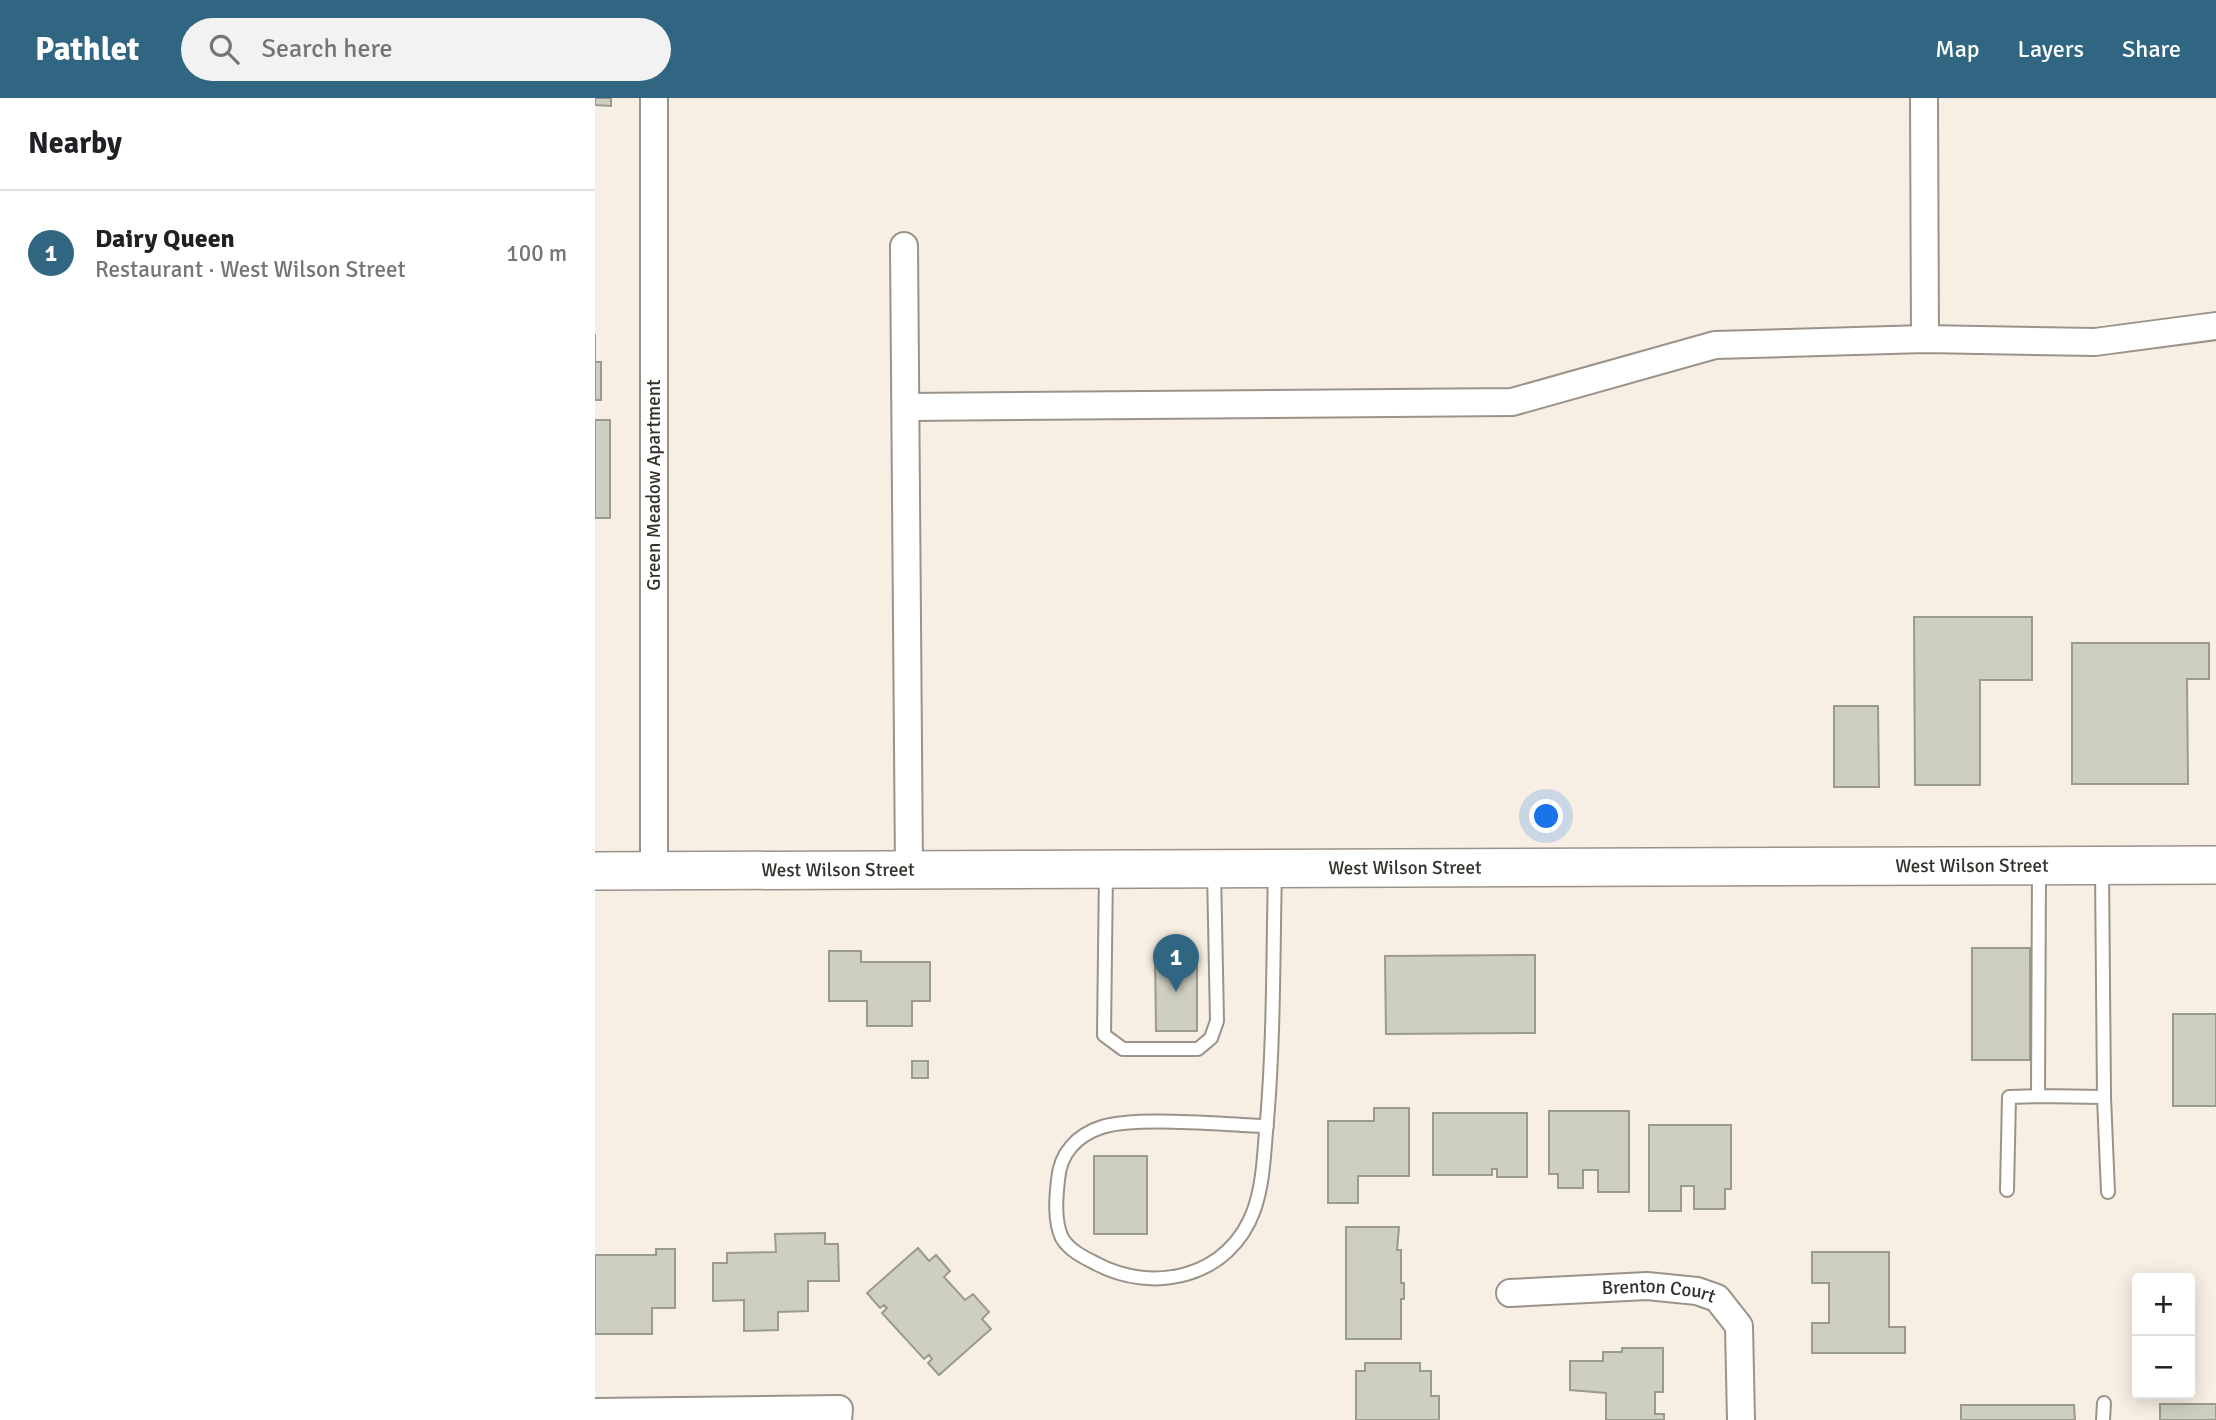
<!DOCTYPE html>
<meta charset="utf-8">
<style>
:root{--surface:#fff;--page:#f2f2f2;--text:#202124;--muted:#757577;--line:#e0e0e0;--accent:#306681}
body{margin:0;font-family:Signika,sans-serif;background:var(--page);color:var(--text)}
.controls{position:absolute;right:21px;bottom:21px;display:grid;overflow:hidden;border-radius:7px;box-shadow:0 4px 18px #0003}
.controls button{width:63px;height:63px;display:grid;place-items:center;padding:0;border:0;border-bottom:2px solid var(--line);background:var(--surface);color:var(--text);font:35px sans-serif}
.you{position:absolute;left:952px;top:719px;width:24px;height:24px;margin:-18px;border:5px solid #fff;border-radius:50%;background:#1a73e8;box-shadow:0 0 0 10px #1a73e833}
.badge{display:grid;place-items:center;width:46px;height:46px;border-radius:50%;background:var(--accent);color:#fff;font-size:23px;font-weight:700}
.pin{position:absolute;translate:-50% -58px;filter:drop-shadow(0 2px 4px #0008)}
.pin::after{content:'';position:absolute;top:37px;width:24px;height:21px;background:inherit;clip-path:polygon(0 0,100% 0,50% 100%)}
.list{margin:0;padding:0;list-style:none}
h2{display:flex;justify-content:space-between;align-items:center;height:91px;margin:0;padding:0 28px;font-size:30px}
h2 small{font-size:23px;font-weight:400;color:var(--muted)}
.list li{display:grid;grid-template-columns:46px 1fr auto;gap:21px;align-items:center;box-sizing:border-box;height:126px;padding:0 28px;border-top:2px solid var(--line)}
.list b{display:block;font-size:26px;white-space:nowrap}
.list p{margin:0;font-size:23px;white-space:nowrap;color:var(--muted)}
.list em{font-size:23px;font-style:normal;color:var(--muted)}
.icon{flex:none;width:38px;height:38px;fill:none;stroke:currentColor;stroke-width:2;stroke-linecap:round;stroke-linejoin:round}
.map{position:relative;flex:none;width:1621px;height:1322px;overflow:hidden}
header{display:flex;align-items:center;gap:42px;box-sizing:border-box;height:98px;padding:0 35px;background:var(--accent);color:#fff}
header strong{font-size:33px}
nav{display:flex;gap:38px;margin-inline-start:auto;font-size:24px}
.search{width:490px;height:63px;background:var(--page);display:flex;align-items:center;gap:18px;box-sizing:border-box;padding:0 24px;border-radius:38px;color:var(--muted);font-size:26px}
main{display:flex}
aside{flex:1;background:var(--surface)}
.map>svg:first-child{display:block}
.building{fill:#cecec2;stroke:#9a9a8e;stroke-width:2}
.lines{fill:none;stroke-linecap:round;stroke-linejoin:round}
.service-casing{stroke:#9b9389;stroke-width:16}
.minor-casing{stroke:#9b9389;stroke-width:30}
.secondary-casing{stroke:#9b9389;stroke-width:40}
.service{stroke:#fff;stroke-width:12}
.minor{stroke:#fff;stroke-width:26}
.secondary{stroke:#fff;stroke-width:37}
.labels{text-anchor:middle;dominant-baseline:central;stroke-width:6;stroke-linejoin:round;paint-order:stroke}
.street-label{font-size:19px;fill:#34312d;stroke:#fff}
</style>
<header>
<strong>Pathlet</strong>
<div class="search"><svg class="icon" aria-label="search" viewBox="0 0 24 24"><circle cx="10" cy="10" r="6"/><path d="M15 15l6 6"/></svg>Search here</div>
<nav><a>Map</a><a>Layers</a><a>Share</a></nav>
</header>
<main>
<aside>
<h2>Nearby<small></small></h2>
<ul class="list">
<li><span class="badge">1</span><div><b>Dairy Queen</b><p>Restaurant · West Wilson Street</p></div><em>100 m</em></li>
</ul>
</aside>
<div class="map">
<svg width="1621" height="1322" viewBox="0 0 1621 1322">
<rect width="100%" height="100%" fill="#f8efe4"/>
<path class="building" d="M0,0H16V8L0,7Z
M0,236V264H6V302H0Z
M0,322H15V420H0Z
M1319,519H1437V582H1385V687H1320Z
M1477,545H1614V581H1592L1593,686H1477Z
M1239,608H1283L1284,689H1239Z
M1377,850H1435V962H1377Z
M234,853H266V864H335V903H317V928H272V903H234Z
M560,856H602V933H561Z
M940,857V935L791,936L790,858Z
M1578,916H1621V1008H1578Z
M317,963H333V980H317Z
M779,1010H814V1078H763V1105H733V1023H779Z
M954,1013H1034V1094H1003V1072H988V1090H963V1076H954Z
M838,1015H932V1079H902V1071H897V1077H838Z
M1054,1027H1136V1091H1130V1111H1099V1088H1086V1113H1054Z
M499,1058H552V1136H499Z
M751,1129H804L802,1152H806V1185H809V1201H806V1241H751Z
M230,1135V1146H243L244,1183H213V1213L183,1214V1232L149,1233V1202L118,1203V1165H132V1155L181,1154L180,1136Z
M323,1150L334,1163L341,1157L355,1173L349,1179L370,1202L378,1196L394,1214L387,1221L396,1231L344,1277L333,1265L337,1261L334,1257L329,1261L287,1215L292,1210L289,1207L285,1210L272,1195Z
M61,1151H80V1210H57V1236H0V1157H61Z
M1217,1154H1294V1229H1310V1255H1217V1225H1234V1185H1217Z
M1027,1250H1068V1294H1060V1316H1069V1322H1011V1295L975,1292V1263H1008V1254H1027Z
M770,1265H825V1273H836V1298H844V1322H761V1273H770Z
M1565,1306H1621V1322H1565Z
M1366,1307H1479L1480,1322H1366Z"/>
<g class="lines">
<defs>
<path id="service" d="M1444,769L1443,998L1509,999
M1507,771L1509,999L1513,1094
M511,773L509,937L528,951H603L616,940L622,923L619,773
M672,1028C630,1027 543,1018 507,1029C482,1037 465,1055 463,1082C461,1100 459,1123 467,1140C474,1152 488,1159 500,1165C559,1197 635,1179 659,1112C669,1084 669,1052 672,1023C679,940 678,856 680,773
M1412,1092L1414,999L1443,998
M1508,1322L1509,1305"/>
<g id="minor">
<path d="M59,0V773"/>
<path d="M1329,0L1330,241"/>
<path d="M309,148L314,773"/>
<path d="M313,309L917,304L1120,247L1330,241L1500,244L1621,228"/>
<path id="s1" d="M915,1195L1052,1188L1102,1193L1122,1200L1144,1228L1146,1322"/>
<path d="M0,1314L244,1311L243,1322"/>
</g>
<g id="secondary">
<path id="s2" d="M0,773L1621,767"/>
</g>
</defs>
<use href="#service" class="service-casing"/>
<use href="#minor" class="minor-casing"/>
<use href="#secondary" class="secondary-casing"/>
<use href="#service" class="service"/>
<use href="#minor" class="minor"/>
<use href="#secondary" class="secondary"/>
</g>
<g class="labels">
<g class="street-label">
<text transform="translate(59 387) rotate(-90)">Green Meadow Apartment</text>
<text stroke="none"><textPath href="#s2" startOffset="1377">West Wilson Street</textPath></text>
<text stroke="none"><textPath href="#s2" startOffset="810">West Wilson Street</textPath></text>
<text stroke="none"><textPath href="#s2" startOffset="243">West Wilson Street</textPath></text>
<text stroke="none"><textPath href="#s1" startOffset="149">Brenton Court</textPath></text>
</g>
</g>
</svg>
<div class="controls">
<button>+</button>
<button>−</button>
</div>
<div class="you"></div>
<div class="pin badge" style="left:581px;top:894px">1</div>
</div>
</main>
